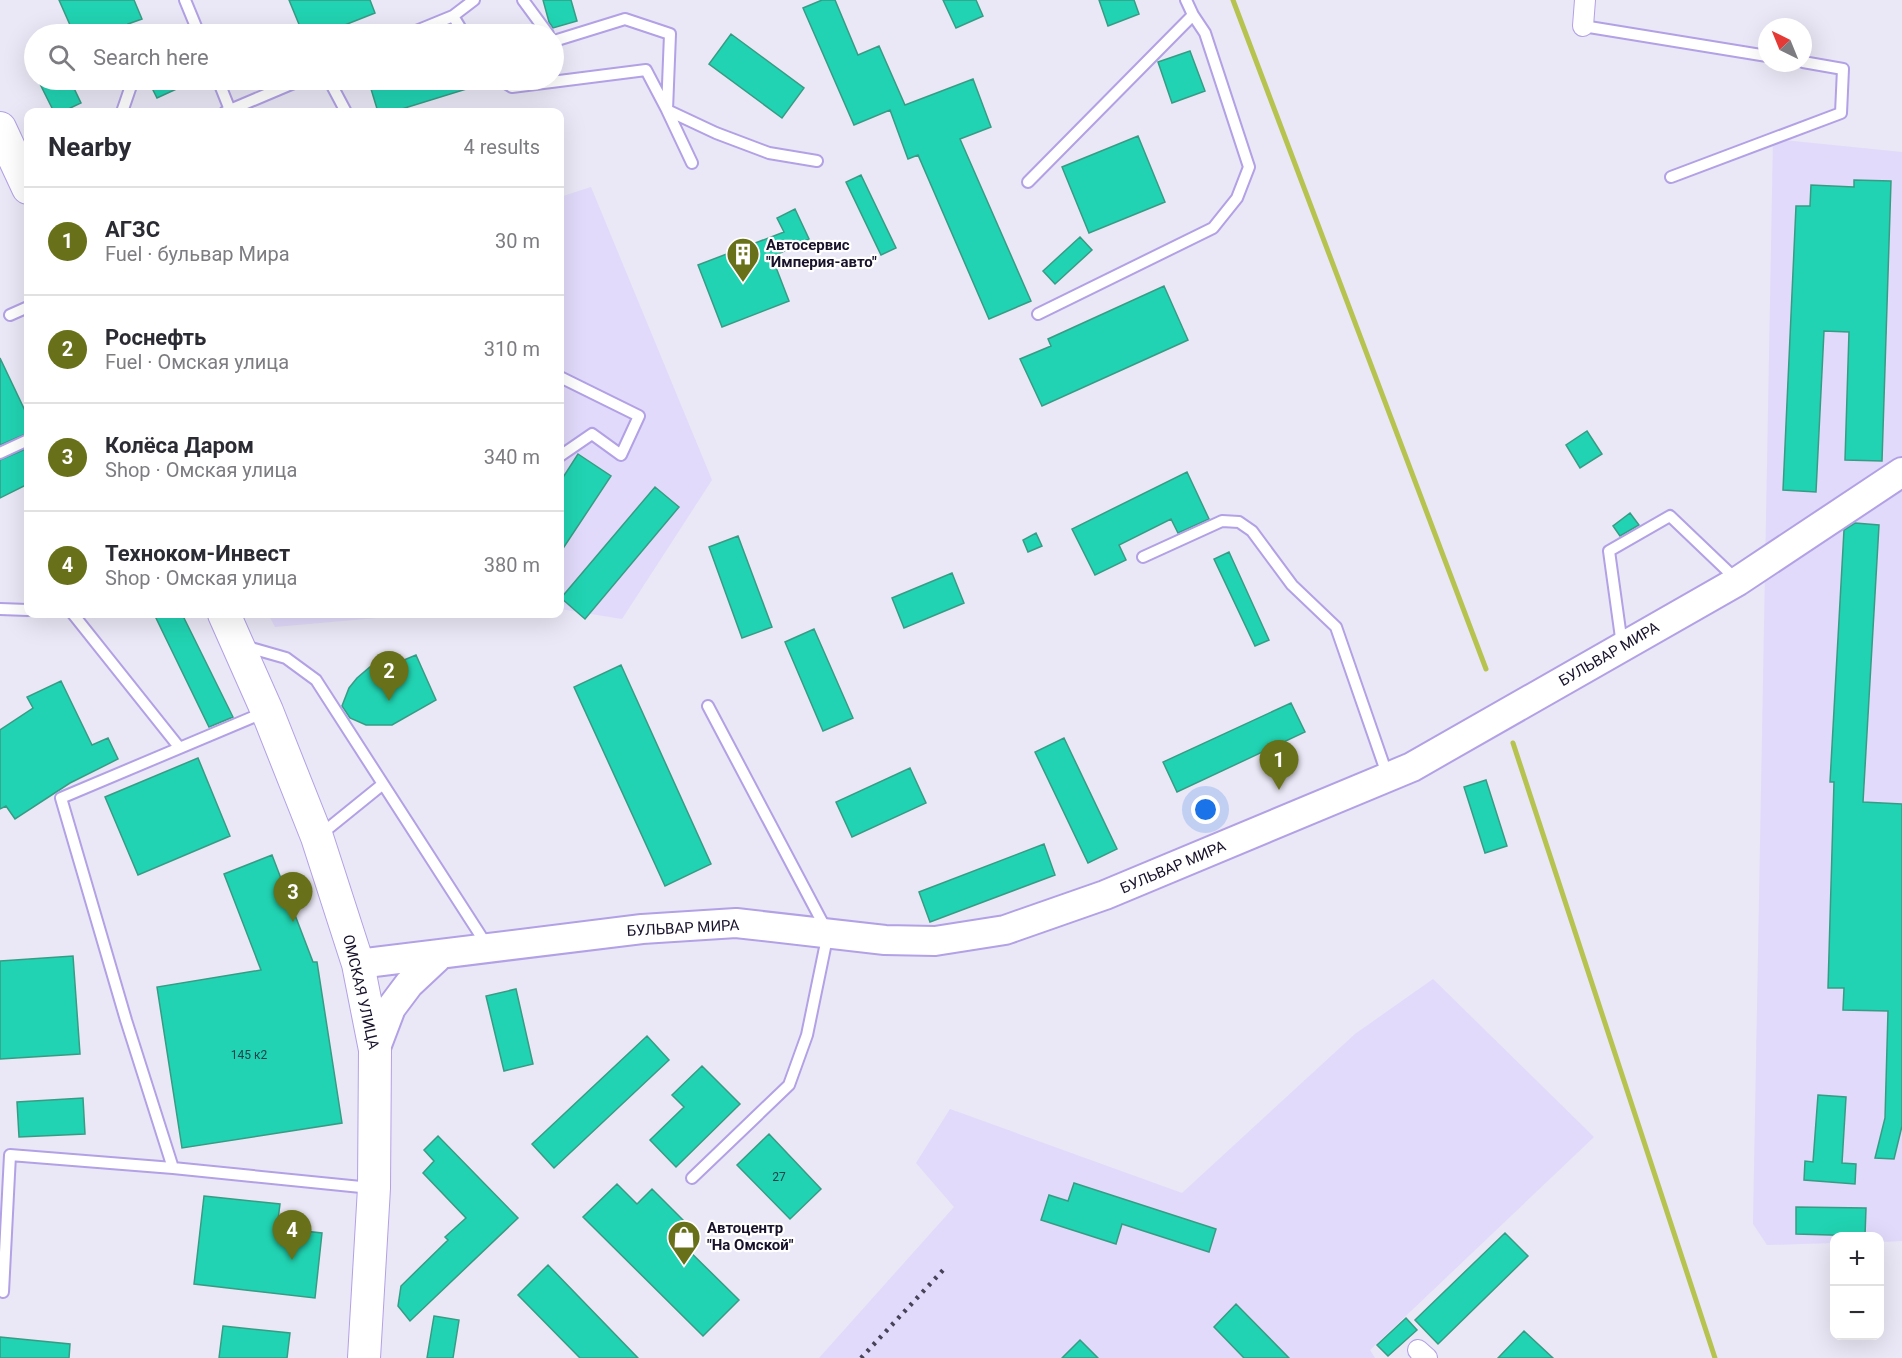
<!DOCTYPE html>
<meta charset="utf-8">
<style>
:root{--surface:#fff;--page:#f7f7f7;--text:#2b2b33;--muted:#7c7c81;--line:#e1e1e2;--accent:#687119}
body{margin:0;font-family:Roboto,sans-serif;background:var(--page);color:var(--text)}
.controls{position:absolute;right:18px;bottom:18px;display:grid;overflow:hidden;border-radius:12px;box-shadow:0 6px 24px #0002}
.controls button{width:54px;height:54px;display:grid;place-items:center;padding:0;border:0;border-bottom:2px solid var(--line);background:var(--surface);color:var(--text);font:30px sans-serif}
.compass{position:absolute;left:1758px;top:18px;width:54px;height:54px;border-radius:50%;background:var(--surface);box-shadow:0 6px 24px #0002;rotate:317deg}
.you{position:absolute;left:1206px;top:810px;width:21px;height:21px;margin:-15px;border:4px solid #fff;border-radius:50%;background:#1a73e8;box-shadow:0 0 0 9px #1a73e833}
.badge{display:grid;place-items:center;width:39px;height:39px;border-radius:50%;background:var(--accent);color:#fff;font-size:20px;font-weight:700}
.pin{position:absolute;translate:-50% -50px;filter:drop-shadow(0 2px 3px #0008)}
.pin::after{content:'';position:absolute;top:32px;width:21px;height:18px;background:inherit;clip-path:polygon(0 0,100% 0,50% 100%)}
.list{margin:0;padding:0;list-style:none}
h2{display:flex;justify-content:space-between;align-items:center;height:78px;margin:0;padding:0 24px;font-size:26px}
h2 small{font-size:20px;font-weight:400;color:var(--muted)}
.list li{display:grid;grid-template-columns:39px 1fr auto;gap:18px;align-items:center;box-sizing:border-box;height:108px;padding:0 24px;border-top:2px solid var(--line)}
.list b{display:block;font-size:22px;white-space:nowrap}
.list p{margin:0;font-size:20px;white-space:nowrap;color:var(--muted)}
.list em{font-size:20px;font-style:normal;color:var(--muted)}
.icon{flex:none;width:33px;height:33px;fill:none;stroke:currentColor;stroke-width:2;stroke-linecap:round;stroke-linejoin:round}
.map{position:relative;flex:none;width:1902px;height:1358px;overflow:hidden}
.search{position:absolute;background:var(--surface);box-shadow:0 6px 24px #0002;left:24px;top:24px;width:540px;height:66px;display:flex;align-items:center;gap:15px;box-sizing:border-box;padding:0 21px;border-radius:33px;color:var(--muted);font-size:22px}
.panel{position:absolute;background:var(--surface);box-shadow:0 6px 24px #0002;left:24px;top:108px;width:540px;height:510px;border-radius:12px}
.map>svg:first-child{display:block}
.built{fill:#e1dafa}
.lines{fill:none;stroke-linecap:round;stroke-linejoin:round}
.stream{stroke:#b6c34f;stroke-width:5}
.building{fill:#21d3b2;stroke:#379c85;stroke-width:1.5}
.lane-casing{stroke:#b2a1e5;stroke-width:14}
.street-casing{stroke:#b2a1e5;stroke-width:22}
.secondary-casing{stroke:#b2a1e5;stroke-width:32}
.primary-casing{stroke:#b2a1e5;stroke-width:34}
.lane{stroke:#fff;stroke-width:10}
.street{stroke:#fff;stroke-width:20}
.secondary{stroke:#fff;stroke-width:28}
.primary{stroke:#fff;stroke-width:32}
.rail{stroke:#484259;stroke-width:4.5;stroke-dasharray:3 6;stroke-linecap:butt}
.labels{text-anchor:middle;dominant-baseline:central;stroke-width:4.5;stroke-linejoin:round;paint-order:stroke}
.number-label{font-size:12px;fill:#1b424d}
.poi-label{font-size:15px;font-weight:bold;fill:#19122b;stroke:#fff;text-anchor:start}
.street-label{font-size:15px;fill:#19122b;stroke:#fff}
</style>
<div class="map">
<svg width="1902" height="1358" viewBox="0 0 1902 1358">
<rect width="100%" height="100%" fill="#eae7f6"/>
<path class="built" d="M1773,139L1902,152V1241L1880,1242V1236H1834V1243L1767,1245L1753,1224Z
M591,187L712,480L622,619L560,609V197Z
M268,614H423L275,627Z
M1433,979L1594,1137L1370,1350L1375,1358H819L954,1207L916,1163L950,1109L1182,1193L1355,1034Z"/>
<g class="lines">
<path class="stream" d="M1233,0L1486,669
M1513,743L1715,1358"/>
</g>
<path class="building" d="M59,0H134L142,19L128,24L133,34H74Z
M289,0H370L375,13L322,34H303Z
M543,0H571L577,21L553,28L549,22Z
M822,0H835L858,55L879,46L905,105L973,79L991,127L960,139L1031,301L989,319L918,155L908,159L890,110L854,125L803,8Z
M943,0H976L983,16L956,28Z
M1099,0H1134L1139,14L1108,26Z
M731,34L804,88L782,118L709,64Z
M1190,51L1205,91L1172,103L1158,62Z
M38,80H70L81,103L62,112H54Z
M148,80H196L157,98Z
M400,80H486V83L392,112H378L371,89Z
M1138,136L1165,202L1089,233L1062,167Z
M861,175L896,248L881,255L846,182Z
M1854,180L1891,181L1882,461L1845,460L1849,332L1824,331L1816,492L1783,490L1796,206H1810L1811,185L1854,187Z
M795,209L809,239L772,257L789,301L722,327L698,265L784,232L777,218Z
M1080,237L1092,250L1055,284L1043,271Z
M1164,286L1188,340L1042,406L1020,359L1051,346L1048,339Z
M0,358L28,417V433L0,445Z
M1587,431L1602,454L1580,468L1566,445Z
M28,448V484L0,498V460Z
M578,454L611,476L560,553V482Z
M1187,472L1209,519L1178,533L1171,519L1119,545L1126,560L1095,575L1072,529Z
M655,487L679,507L585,619L561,598Z
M1630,513L1639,525L1620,536L1613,526Z
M1855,523L1879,525L1863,802L1902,804V1126L1894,1159L1875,1158L1885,1118L1888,1011L1843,1010L1844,988H1828L1834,782H1830L1844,530Z
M1036,533L1042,546L1028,552L1023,540Z
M738,536L772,627L742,638L709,547Z
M1229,552L1269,640L1255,646L1214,559Z
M952,573L964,603L904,628L892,598Z
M154,614H182L233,717L209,727Z
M814,629L853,718L823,731L785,642Z
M416,655L436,700L392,725H366L350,718L342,706L349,688L357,678L370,667L381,662L404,660Z
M621,665L711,864L665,886L574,687Z
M61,681L92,745L108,738L118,759L70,783L15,819L6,806L0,809V730L33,708L27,697Z
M1291,703L1305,732L1177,792L1163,762Z
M1064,738L1117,849L1088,863L1035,752Z
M198,758L230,836L138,875L105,797Z
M910,768L926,803L852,837L836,802Z
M1486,780L1507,846L1485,853L1464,787Z
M1044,844L1055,875L930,922L919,892Z
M272,855L313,962H317L342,1123L182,1148L157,987L261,970L224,874Z
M73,956L80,1054L0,1059V961Z
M516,989L533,1064L504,1071L486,996Z
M647,1036L669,1060L554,1168L532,1144Z
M702,1066L740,1104L676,1167L650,1140L684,1107L672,1095Z
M1818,1095L1846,1097L1842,1163L1856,1164L1855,1184L1804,1180L1805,1161L1813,1162Z
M83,1098L85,1134L19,1137L17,1102Z
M769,1134L821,1189L790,1219L737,1165Z
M438,1136L518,1218L410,1321L398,1306L401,1286L448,1240L445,1237L466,1218L423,1173L434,1161L424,1150Z
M1074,1183L1216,1229L1209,1252L1122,1224L1116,1244L1041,1220L1049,1195L1068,1201Z
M617,1184L637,1204L652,1189L684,1221L672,1234L739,1300L703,1336L583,1217Z
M204,1196L280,1204L277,1228L322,1233L315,1298L194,1284Z
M1796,1207L1866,1208L1865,1236L1796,1234Z
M1505,1233L1528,1256L1438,1344L1415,1320Z
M548,1265L638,1358H580L518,1295Z
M1236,1304L1289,1358H1244L1214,1327Z
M434,1316L459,1320L453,1358H427Z
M1406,1318L1417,1330L1388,1356L1377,1345Z
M223,1326L290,1333L287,1358H219Z
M1524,1331L1553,1358H1498Z
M0,1337L70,1344L69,1358H0Z
M1080,1340L1098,1358H1062Z"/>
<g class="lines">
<defs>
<path id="lane" d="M185,0L199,34
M523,0L548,34
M453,16L464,34
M1583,26L1767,56
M409,34L453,16L474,0
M554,41L625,19L670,34L667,110L716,133L769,153L817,161
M218,80L230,110
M329,80L346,112
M501,80L512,87L646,70L667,110L692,163
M122,112L133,80
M225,112L301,80
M1671,177L1841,113L1843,69L1803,62
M1028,182L1193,15L1186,0
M1038,314L1213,228L1237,198L1249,167L1205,33L1193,15
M10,315L28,307
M560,377L639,416L621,455L592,434L560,456
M0,453L28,440
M1143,557L1222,521L1239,522L1252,531L1292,585L1336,627L1388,777
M0,609L28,610
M73,614L179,747
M1622,645L1609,551L1670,516L1737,580
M244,646L286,658L316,680L488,947
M265,712L61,798L126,1020L173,1168L371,1188
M320,835L383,784
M692,1178L789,1085L807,1035L828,933L708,706
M3,1292L10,1155L173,1168"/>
<path id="street" d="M1583,26L1585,0
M1418,1350L1427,1358"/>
<path id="secondary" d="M358,964L642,929L736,923L885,940L935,941L1005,930L1105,895L1412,767L1738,581L1902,472
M375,1050L391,1008L409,984L441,954"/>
<path id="primary" d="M0,128L28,188
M224,614L267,711L317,837L358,964L375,1050L374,1188L364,1358"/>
</defs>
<use href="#lane" class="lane-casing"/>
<use href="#street" class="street-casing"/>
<use href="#secondary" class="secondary-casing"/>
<use href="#primary" class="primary-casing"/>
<use href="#lane" class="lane"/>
<use href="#street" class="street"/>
<use href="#secondary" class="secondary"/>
<use href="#primary" class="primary"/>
<path class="rail" d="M861,1358L945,1268"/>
</g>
<defs>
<symbol id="building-pin" viewBox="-11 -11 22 30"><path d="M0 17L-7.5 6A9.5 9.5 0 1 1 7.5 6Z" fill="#687119" stroke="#fff"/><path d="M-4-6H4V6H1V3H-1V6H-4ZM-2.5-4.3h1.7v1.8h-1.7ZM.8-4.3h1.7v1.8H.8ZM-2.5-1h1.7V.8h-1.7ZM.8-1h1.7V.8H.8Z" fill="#fff"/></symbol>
<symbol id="shop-pin" viewBox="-11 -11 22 30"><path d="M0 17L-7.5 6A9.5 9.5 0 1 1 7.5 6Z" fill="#687119" stroke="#fff"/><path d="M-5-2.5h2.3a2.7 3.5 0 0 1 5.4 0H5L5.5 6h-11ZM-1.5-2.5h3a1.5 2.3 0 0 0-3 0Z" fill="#fff"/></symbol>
</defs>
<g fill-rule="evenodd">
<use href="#building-pin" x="724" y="235" width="38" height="52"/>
<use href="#shop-pin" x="665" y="1218" width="38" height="52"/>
</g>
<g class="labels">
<g class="number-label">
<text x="249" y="1055">145 к2</text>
<text x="779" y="1177">27</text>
</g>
<g class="poi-label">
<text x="766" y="245">Автосервис<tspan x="766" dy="17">"Империя-авто"</tspan></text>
<text x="707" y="1228">Автоцентр<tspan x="707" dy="17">"На Омской"</tspan></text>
</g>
<g class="street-label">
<text transform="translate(1609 654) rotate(-30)">БУЛЬВАР МИРА</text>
<text transform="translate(1173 867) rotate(-23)">БУЛЬВАР МИРА</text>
<text transform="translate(683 928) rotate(-3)">БУЛЬВАР МИРА</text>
<text transform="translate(361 992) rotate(77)">ОМСКАЯ УЛИЦА</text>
</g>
</g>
</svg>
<div class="controls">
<button>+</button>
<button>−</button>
</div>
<svg class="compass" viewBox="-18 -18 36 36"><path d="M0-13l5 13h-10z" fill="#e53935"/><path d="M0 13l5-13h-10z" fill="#7c7c81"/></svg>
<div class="you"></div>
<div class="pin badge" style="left:1279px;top:790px">1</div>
<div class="pin badge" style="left:389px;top:701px">2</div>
<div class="pin badge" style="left:293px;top:922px">3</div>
<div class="pin badge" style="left:292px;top:1260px">4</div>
<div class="search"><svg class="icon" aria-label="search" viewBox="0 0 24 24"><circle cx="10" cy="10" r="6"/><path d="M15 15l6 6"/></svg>Search here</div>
<section class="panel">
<h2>Nearby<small>4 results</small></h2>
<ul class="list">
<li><span class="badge">1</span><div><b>АГЗС</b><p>Fuel · бульвар Мира</p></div><em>30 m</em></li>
<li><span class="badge">2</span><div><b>Роснефть</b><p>Fuel · Омская улица</p></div><em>310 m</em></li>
<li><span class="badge">3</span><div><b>Колёса Даром</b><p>Shop · Омская улица</p></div><em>340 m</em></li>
<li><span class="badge">4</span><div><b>Техноком-Инвест</b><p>Shop · Омская улица</p></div><em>380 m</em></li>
</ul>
</section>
</div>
